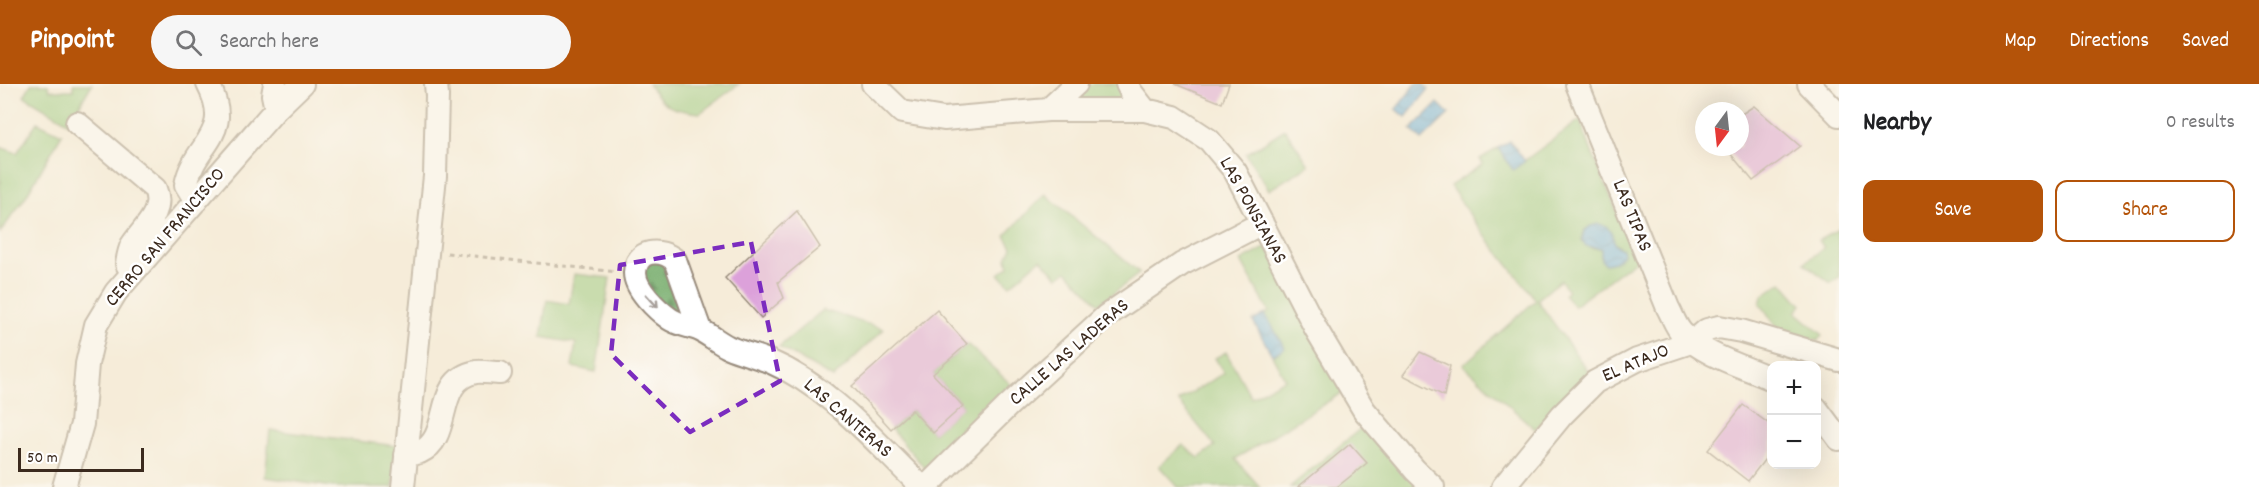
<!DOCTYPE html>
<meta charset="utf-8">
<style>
:root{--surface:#fff;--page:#f6f6f6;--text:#202124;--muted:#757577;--line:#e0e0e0;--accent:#b45309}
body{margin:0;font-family:Dekko,sans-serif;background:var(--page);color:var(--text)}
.controls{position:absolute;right:18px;bottom:18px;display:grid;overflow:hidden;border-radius:12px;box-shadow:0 6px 24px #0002}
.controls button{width:54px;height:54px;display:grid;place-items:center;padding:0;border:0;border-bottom:2px solid var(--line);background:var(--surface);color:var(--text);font:30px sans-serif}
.compass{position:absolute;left:1695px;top:18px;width:54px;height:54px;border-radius:50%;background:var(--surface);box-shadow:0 6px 24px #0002;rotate:195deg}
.scale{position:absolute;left:18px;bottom:15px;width:126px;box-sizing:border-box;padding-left:6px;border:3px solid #3b2a1e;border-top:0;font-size:16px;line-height:21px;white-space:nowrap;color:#3b2a1e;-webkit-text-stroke:4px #fff;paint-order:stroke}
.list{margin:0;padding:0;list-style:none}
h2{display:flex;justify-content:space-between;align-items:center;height:78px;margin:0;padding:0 24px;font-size:26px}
h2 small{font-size:20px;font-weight:400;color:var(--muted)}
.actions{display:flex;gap:12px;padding:18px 24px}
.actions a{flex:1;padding:14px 0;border:2px solid var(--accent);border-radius:12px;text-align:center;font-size:21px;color:var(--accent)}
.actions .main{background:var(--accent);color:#fff}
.icon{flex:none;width:33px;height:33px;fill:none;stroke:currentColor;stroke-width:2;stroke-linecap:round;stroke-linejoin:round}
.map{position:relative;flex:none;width:1839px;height:403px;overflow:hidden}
header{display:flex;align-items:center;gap:36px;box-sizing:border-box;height:84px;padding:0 30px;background:var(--accent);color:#fff}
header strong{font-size:28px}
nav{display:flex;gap:33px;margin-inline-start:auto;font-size:21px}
.search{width:420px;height:54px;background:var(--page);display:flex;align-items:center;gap:15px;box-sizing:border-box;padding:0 21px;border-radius:33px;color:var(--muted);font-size:22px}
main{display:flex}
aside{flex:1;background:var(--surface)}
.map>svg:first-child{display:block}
.green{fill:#93c87a;stroke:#67794c;stroke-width:1.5;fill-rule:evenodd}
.forest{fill:url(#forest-firs);stroke:#586b44;stroke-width:1.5}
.water{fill:url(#water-waves);stroke:#4e6a7c;stroke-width:1.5}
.building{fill:#dca1da}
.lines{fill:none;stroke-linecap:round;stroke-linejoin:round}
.minor-casing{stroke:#988b7c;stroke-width:26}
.path{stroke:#988b7c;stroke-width:3;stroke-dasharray:4.5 4.5;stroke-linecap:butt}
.minor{stroke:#fff;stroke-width:22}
.oneway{stroke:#a79f9a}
.marked{fill:none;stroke:#7b2cbf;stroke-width:4.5;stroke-dasharray:12 8;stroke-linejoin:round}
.labels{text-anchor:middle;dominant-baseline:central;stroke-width:5;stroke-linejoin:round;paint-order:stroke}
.street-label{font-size:20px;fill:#3b2a1e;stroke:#fff}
</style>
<header>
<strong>Pinpoint</strong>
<div class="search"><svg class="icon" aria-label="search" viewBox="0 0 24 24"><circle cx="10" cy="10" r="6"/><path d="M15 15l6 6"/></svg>Search here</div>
<nav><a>Map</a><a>Directions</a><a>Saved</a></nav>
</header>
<main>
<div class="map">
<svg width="1839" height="403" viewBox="0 0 1839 403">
<defs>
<pattern id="forest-firs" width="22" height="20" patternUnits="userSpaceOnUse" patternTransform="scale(1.5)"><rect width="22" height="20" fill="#76ac6a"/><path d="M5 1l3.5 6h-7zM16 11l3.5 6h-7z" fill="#628c57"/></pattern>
<pattern id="water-waves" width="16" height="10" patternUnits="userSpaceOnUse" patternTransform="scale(1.5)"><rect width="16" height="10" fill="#61aad9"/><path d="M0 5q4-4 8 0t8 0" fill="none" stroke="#518baf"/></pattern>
</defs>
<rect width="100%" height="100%" fill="#fff"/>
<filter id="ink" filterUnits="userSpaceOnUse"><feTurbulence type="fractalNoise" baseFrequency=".0167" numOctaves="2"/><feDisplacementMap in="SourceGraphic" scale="12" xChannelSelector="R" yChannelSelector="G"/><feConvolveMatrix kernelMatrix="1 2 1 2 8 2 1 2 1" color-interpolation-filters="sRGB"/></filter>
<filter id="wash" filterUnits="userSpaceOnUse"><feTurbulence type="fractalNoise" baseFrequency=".008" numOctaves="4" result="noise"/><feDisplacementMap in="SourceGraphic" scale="24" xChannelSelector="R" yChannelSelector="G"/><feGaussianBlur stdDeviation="1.35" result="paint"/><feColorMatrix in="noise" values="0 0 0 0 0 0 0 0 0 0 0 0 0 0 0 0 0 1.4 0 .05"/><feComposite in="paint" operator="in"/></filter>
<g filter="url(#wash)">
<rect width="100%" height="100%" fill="#f6ecd9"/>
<path class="green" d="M31,0H48L50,6H73V0H92L69,39L24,12Z
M648,0H739L700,29C672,26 664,24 648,0Z
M1076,0H1127L1145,26H1048Z
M1580,36L1593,71L1637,175L1574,222L1564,211L1568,207L1561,196L1537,216L1590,290L1535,345L1463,281L1536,216L1479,144L1450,102L1483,80L1480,75L1498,64L1513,85ZM1591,142L1622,165L1605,180L1601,175V164H1592L1582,156L1584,147Z
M37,38L62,50L26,112L0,149V98H2L0,97V63L17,69Z
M1285,45L1309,81L1269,106L1246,70Z
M1045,110L1140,189L1099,220L1067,187L1058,193L1041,175L1010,201L999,190L1009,182L1007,174L1012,163L1005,152Z
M1839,145V193L1831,199L1804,179L1824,164L1819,156Z
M1267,163L1347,306L1235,375L1260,403H1178L1159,382L1183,361L1199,374L1215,362L1178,317L1224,289L1215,274L1226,268L1251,313L1285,295L1272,271L1284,264L1265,230L1269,228L1241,177Z
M574,190L610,194L596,288L572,283L576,259L541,253L547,216L569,220Z
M1782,198L1802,221L1796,228L1823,251L1818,257C1804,254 1784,251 1774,239C1769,233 1766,226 1760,220L1762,212Z
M823,226L884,245L833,294L779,263Z
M967,260L1016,305L929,389L891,345L912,326L933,349L963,322L933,290Z
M1366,340L1425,403H1290Z
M270,346L397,362L393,403H333L265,393Z"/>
<path class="forest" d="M667,169L700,246L671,236L635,184Z"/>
<path class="water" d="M1416,0H1423L1429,5L1406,33L1396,25Z
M1438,19L1449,30L1422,56L1411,46Z
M1510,57L1525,77L1513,86L1498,64Z
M1598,140L1606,142L1612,149L1615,161L1622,165L1623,170C1618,177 1614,179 1605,180L1601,176V164L1586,162L1582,156L1584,147L1591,142Z
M1265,230L1285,264L1272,271L1253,237Z"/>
<g id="blocks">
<path class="building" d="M1175,0H1229L1222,19Z
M1754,22L1800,62L1753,97L1725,63H1740V31Z
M797,127L820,163L778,198L784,214L761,234L725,194Z
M937,226L967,260L933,290L963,322L933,349L912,326L891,345L852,302Z
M1420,268L1450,282L1444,312L1403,291Z
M1743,321L1772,342V366L1748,397L1708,366Z
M1350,360L1367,379L1337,403H1298Z"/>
</g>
</g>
<g filter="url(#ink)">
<use href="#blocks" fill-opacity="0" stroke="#988b7c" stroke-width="1.5"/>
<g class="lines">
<defs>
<path id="minor" d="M275,0L273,11L276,25
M873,0L902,28L944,35L1048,26H1145L1174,33L1209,56L1235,87L1316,245L1364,326L1415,386L1433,403
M1127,0L1131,8L1145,26
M1577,0L1668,224C1672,231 1676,243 1682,249C1705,272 1743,282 1772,295
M1809,0L1839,31
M1048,26L1076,0
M77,39L155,105C165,128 143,144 132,161C129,167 128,174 127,180L132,189
M196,117L186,101C194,58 235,52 208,0
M700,246L675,176C660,164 636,165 635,189C635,205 657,226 670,235C679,241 691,242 700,246C710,251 718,258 728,263C742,269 757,272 771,278C831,304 876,359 922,403
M1816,324L1839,355
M406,371C410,370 416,369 420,368C454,353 432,296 476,288C483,287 492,289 500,289
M64,403L82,340L87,280L96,241L116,208L276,25L302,0
M403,403L435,92L437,12L436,0
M926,403L1009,321L1106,232L1182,180L1262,139
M1503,403L1562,331L1595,298L1637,276L1694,257L1707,246L1719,243L1741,247L1839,276"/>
</defs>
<use href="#minor" class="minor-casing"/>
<path class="path" d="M447,169L616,188"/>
<use href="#minor" class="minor"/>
</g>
<defs><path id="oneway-shaft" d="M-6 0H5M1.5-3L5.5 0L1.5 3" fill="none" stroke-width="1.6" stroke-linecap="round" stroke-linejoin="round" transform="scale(1.5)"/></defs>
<use class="oneway" href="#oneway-shaft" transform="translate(652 217) rotate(47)"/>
</g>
<path d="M0 0H1839V403H0ZM751,158L780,297L690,348L611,270L620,181Z" fill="#f6ecd9" fill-opacity=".55" fill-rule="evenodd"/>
<path class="marked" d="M751,158L780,297L690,348L611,270L620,181Z"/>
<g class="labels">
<g class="street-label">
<text transform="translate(1252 127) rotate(61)">LAS PONSIANAS</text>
<text transform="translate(1631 132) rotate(68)">LAS TIPAS</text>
<text transform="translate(166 154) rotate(-50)">CERRO SAN FRANCISCO</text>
<text transform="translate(1070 269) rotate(-41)">CALLE LAS LADERAS</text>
<text transform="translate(1636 280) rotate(-23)">EL ATAJO</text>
<text transform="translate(847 335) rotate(41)">LAS CANTERAS</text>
</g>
</g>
</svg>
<div class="controls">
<button>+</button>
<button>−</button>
</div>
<svg class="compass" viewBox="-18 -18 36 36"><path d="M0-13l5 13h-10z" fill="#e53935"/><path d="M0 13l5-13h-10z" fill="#757577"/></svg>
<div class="scale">50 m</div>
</div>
<aside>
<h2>Nearby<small>0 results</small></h2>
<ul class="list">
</ul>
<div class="actions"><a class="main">Save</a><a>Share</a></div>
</aside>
</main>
